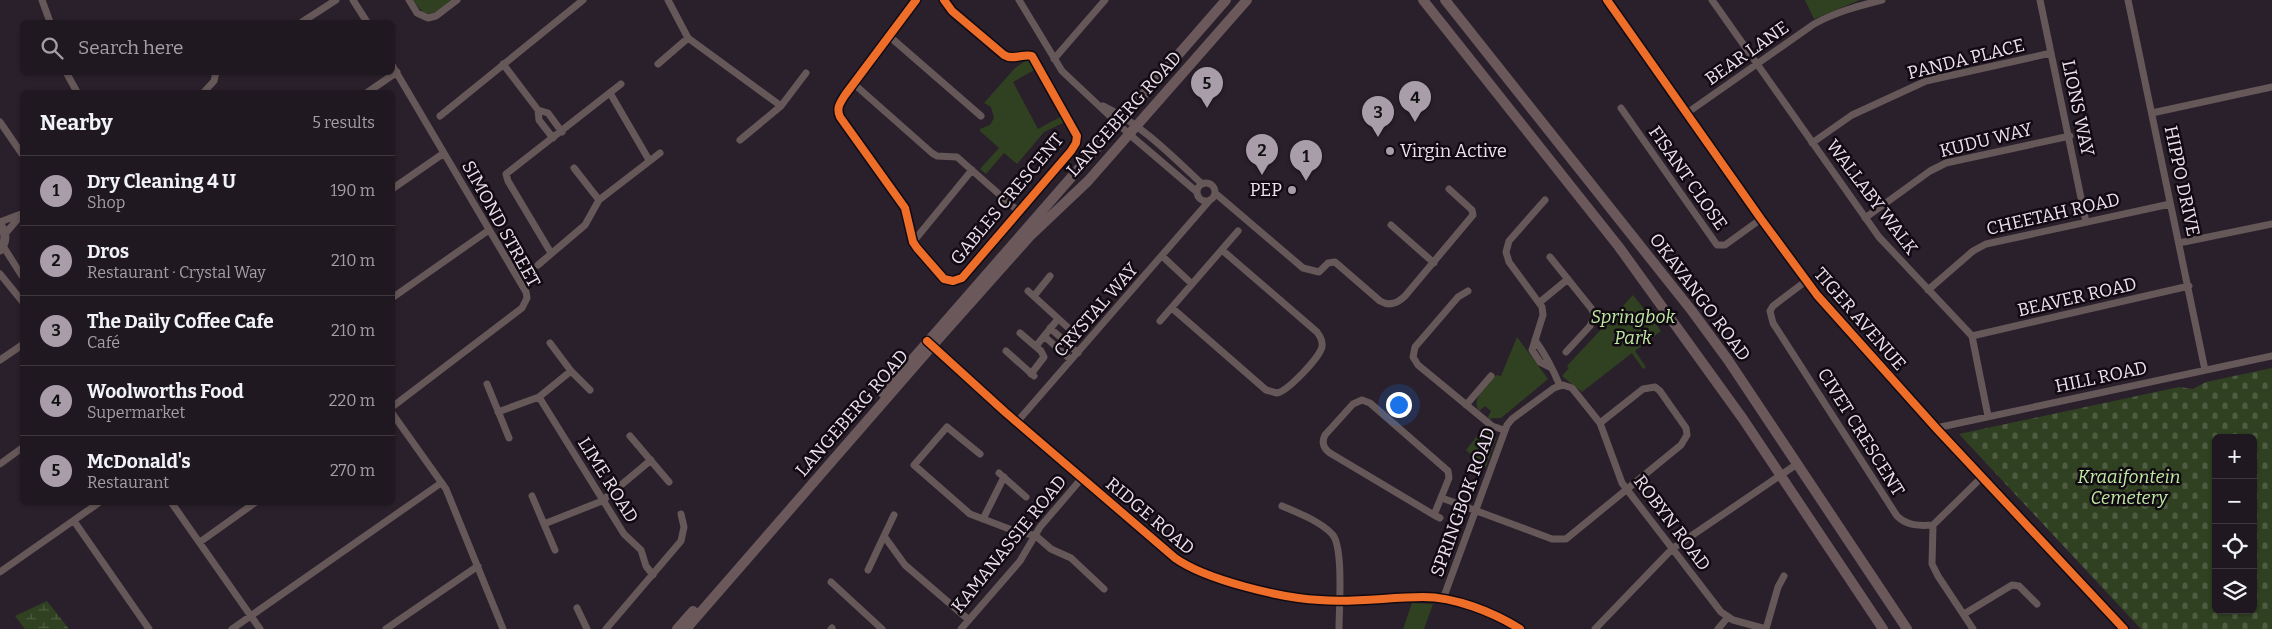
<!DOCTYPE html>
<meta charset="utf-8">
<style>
:root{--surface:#201820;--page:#282129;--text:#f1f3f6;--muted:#a2a0a5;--line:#3d373e;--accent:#a99daa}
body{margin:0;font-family:Bitter,serif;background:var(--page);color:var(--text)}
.controls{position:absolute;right:15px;bottom:15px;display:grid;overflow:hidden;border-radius:8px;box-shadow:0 1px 4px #0004}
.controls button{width:45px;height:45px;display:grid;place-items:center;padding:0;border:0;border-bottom:1px solid var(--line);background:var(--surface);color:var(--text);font:25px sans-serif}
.you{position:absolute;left:1398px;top:404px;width:18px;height:18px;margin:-12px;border:4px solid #fff;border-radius:50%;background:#1a73e8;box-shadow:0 0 0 8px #1a73e833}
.badge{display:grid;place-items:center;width:32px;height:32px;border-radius:50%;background:var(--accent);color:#111;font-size:16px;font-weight:700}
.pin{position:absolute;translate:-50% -41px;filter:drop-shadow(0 1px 2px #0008)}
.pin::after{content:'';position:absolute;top:26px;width:18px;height:15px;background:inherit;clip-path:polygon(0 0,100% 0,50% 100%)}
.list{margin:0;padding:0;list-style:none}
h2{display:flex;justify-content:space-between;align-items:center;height:65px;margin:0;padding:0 20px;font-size:21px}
h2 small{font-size:16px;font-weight:400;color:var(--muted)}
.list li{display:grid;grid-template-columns:32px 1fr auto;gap:15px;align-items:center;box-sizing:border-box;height:70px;padding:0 20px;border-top:1px solid var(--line)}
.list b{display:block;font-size:19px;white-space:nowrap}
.list p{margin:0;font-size:16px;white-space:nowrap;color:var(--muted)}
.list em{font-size:16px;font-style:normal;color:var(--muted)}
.icon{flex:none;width:28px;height:28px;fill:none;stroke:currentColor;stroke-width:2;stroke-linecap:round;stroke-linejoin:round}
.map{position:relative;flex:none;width:2272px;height:629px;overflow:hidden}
.search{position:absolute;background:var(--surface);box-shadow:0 1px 4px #0004;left:20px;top:20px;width:375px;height:55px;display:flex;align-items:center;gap:12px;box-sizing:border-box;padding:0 18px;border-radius:8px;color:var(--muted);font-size:19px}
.panel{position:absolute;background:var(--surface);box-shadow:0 1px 4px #0004;left:20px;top:90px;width:375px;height:415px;border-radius:8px}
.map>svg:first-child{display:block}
.green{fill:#304121}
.wetland{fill:url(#wetland-marsh)}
.cemetery{fill:url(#cemetery-stones);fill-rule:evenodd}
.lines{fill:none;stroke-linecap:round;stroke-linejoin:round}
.minor{stroke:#665758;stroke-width:7}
.tertiary{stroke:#665758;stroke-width:9}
.secondary{stroke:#6a585b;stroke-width:10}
.cycleway-casing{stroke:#110a12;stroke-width:11}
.cycleway{stroke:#ee6e29;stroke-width:8}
.poi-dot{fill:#a99daa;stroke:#110a12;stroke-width:2}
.labels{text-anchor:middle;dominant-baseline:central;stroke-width:5;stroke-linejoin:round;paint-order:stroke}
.street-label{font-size:18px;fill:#ede1ee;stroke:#110a12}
.poi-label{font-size:18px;fill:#ede1ee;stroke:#110a12;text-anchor:start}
.park-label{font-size:18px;font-style:italic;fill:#c0eba2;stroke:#110a12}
</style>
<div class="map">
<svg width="2272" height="629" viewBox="0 0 2272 629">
<defs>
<pattern id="wetland-marsh" width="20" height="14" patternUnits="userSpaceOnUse" patternTransform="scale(1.25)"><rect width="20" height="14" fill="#304121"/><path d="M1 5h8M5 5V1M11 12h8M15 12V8" fill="none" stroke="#4e5c42"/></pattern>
<pattern id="cemetery-stones" width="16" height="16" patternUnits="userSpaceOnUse" patternTransform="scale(1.25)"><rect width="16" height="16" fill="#304121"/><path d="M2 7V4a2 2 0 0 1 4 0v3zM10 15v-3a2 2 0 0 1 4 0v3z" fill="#4e5c42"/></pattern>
</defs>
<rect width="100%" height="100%" fill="#2a202b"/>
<path class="green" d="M413,0H451C434,14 427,22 413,0Z
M1805,0H1860L1814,19Z
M1027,60L1030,63L1032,61L1036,69L1013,82L1038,129L1062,116L1065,122L1044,132L1017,164L1004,153L986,174L980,169L999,148L980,131V129L990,125L994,118L991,107L984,103L1015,68Z
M1633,295L1661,331L1635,351L1646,367L1643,369L1632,353L1582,392L1562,376L1569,368L1567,366Z
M1517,337L1548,379L1501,418H1492L1490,420L1488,417L1491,411L1485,406L1479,411C1470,398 1489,385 1496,375L1501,376Z
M1485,426L1494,433L1496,438L1486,467L1466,450Z
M1412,603L1433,604L1424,629H1403Z"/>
<path class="wetland" d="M47,601L69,629H25L15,616Z"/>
<path class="cemetery" d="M2272,368V629H2141L1959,434L2179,387L2193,389L2206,382ZM2216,438H2253V610H2216Z"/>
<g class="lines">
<path class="minor" d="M42,0L50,22
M353,0L367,22
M409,0L417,13L428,18L436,16L457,0
M668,0L688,38L781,106
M916,0L845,95C840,103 836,108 840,117L905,208L913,242L917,248L944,279L953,281L962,278L1071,151L1076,143L1077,136L1032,56C1023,53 1014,61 1004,55L952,11L944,0
M1019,0L1062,71L1129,134L1197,192
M1607,0L1761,219L1817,295L1936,428L2124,629
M1712,0L1879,237L1972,336L1988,416
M2040,0L2086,222
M2128,0L2205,370
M302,22L336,0
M889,36L981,116
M1054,59L1105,0
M503,64L538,110L539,120L553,138
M658,64L688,38
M392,65L526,292L527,298L522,308L392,407
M66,72L77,92
M854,84L932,153L937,156L957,157L1018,211
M204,92L214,81L216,72
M368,92L397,72
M610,93L649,160
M1103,106C1141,124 1172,156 1202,184
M1621,108L1717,245H1725L1761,219
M538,110L548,113L562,132
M1687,113L1814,24C1836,12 1858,6 1882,0
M2152,113L2272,87
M440,116L583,0
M0,122L22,154
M740,140L781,106L806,73
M1812,143L1852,115L1926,81L2051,53
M574,168L599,200
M1197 192a9 9 0 1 1 18 0a9 9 0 1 1-18 0Z
M392,189L444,153
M1215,193L1303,268L1319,272L1328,263L1335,262L1380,301C1390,307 1398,303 1405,296L1473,215L1472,210L1449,189
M1545,200L1509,241L1506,252L1509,262L1542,307L1543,315L1532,350L1540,362L1550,367
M1865,218L1930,171L1946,163L2070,136
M0,222L21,214
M1391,225L1434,263
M5,234L22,214
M913,242L972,170
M2179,243L2272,224
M3,246L22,276
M551,253L508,181L506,174L621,84
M1162,256L1192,284
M1550,257L1591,308L1595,316L1590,326L1566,352
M538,265L585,225L599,200L660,153
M0,274L22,301
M1806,281L1773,306L1770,311L1773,323L1897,516C1907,526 1920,526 1933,525L1982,477
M1928,290L1973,251L1986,244L2170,204
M1028,291L1075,334
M1468,291L1458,297L1415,347L1413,357L1418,365L1492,426L1504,430
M1034,296L1050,276
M392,298L489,230
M1540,302L1568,279
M1172,308L1266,390L1277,393C1288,391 1319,358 1322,347C1323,341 1320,336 1317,332L1222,250
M1160,321L1238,231
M1050,328L1078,353
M1020,333L1041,351L1044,357L1031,374
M1044,336L1071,360
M1972,336L2189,286
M1535,340C1545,354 1553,369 1560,386
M550,343L571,371L590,390
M930,343L1005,412L1175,558C1206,580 1281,598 1320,600C1354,603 1389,597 1423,597C1455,597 1493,612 1520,629
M1036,346L1058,319
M1006,351L1034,376
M0,360L22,345
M487,384L509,438
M539,397L624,534L641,550L646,566L653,575
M1466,405L1491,376
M498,412L539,397L571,371
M392,413L446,489L503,629
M1017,422L1210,200
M1936,428L2272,356
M630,436L669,482
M980,454L947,427L914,465L970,514L1012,530L1036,536L1051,549L1071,558L1104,589
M0,464L22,448
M999,473L1026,497
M532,496L555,550
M1442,498L1552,539H1566L1681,445L1687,435L1686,428L1660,391L1655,387L1643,389L1600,423
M171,502L260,629
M1282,506C1298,513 1320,521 1332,534C1344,546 1339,610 1339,629
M894,515L884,536L905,565L969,620
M1434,515L1449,478L1448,471L1370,403L1362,400L1353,404L1325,435C1321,443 1324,449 1330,453L1434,515L1440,518
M983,519L1004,477
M74,521L149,629
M544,524L602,501L651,460
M1933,525L1932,564L1938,576L1973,629
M200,542L256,502
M868,570L884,536
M0,572L100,502
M831,582L882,629
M1443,599L1507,425L1512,419L1554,388L1563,385L1572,388L1600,423L1622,483L1721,612L1733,620L1766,629
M577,608L587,629
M1964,614L2012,585L2019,586L2037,604
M232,629L441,483
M386,629L478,566
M606,629L681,541L684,527L681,514
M831,629L832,628
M961,629L1020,561L1040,527L1082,478
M1595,629L1672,549L1797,464
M1718,629L1728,617
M1766,629L1778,587L1784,576"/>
<path class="tertiary" d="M0,225C7,233 6,242 0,250"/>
<path class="secondary" d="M1423,0L1619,247L1743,419L1883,629
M1445,0L1692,311L1728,360L1907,629
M883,393L1226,0
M677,629L693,611
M686,629L933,345L1031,235L1088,181L1247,0"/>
<defs>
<path id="cycleway" d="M916,0L845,95C840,103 836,108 840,117L905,208L913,242L917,248L944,279L953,281L962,278L1071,151L1076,143L1077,136L1032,56C1023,53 1014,61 1004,55L952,11L944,0
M1607,0L1761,219L1817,295L1936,428L2124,629
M927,341L1005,412L1175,558C1206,580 1281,598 1320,600C1354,603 1389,597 1423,597C1455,597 1493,612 1520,629"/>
</defs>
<use href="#cycleway" class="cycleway-casing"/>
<use href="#cycleway" class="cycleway"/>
</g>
<g class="poi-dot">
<circle cx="1390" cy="151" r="5"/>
<circle cx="1292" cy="190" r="5"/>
</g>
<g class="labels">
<g class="street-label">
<text transform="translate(1747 53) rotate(-35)">BEAR LANE</text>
<text transform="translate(1966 59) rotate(-14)">PANDA PLACE</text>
<text transform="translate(2078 108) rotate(78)">LIONS WAY</text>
<text transform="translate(1124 114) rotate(-48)">LANGEBERG ROAD</text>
<text transform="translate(1986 140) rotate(-14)">KUDU WAY</text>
<text transform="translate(1688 178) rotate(55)">FISANT CLOSE</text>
<text transform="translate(2182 181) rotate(78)">HIPPO DRIVE</text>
<text transform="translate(1872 197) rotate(53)">WALLABY WALK</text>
<text transform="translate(1007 199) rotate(-50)">GABLES CRESCENT</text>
<text transform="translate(2053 214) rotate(-13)">CHEETAH ROAD</text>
<text transform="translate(501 224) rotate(61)">SIMOND STREET</text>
<text transform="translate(1700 297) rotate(53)">OKAVANGO ROAD</text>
<text transform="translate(2077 297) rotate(-13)">BEAVER ROAD</text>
<text transform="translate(1096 310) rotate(-49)">CRYSTAL WAY</text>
<text transform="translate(1860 319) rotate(49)">TIGER AVENUE</text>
<text transform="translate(2101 377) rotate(-12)">HILL ROAD</text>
<text transform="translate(852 413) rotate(-49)">LANGEBERG ROAD</text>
<text transform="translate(1861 432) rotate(58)">CIVET CRESCENT</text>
<text transform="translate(608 480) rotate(58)">LIME ROAD</text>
<text transform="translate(1463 502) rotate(-70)">SPRINGBOK ROAD</text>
<text transform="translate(1150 516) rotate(40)">RIDGE ROAD</text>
<text transform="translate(1672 523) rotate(53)">ROBYN ROAD</text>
<text transform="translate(1009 544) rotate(-51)">KAMANASSIE ROAD</text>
</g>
<g class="poi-label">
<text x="1400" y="151">Virgin Active</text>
<text x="1282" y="190" text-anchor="end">PEP</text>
</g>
<g class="park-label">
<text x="1633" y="317">Springbok<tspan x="1633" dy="21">Park</tspan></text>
<text x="2129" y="477">Kraaifontein<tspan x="2129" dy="21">Cemetery</tspan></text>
</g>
</g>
</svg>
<div class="controls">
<button>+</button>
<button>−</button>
<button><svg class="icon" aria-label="locate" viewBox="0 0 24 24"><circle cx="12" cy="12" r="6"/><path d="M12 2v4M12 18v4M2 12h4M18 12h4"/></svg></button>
<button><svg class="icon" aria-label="layers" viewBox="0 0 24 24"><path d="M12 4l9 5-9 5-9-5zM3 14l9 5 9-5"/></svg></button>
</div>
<div class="you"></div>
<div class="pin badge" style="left:1306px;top:181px">1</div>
<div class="pin badge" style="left:1262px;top:175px">2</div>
<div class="pin badge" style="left:1378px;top:137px">3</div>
<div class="pin badge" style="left:1415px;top:122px">4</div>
<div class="pin badge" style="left:1207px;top:108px">5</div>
<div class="search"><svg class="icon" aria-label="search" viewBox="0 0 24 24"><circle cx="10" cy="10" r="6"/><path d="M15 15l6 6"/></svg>Search here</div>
<section class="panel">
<h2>Nearby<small>5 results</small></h2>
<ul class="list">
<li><span class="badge">1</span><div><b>Dry Cleaning 4 U</b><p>Shop</p></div><em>190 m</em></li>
<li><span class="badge">2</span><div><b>Dros</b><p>Restaurant · Crystal Way</p></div><em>210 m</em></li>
<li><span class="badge">3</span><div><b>The Daily Coffee Cafe</b><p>Café</p></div><em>210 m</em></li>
<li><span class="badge">4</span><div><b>Woolworths Food</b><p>Supermarket</p></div><em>220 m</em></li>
<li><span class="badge">5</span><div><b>McDonald's</b><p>Restaurant</p></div><em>270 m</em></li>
</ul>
</section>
</div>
